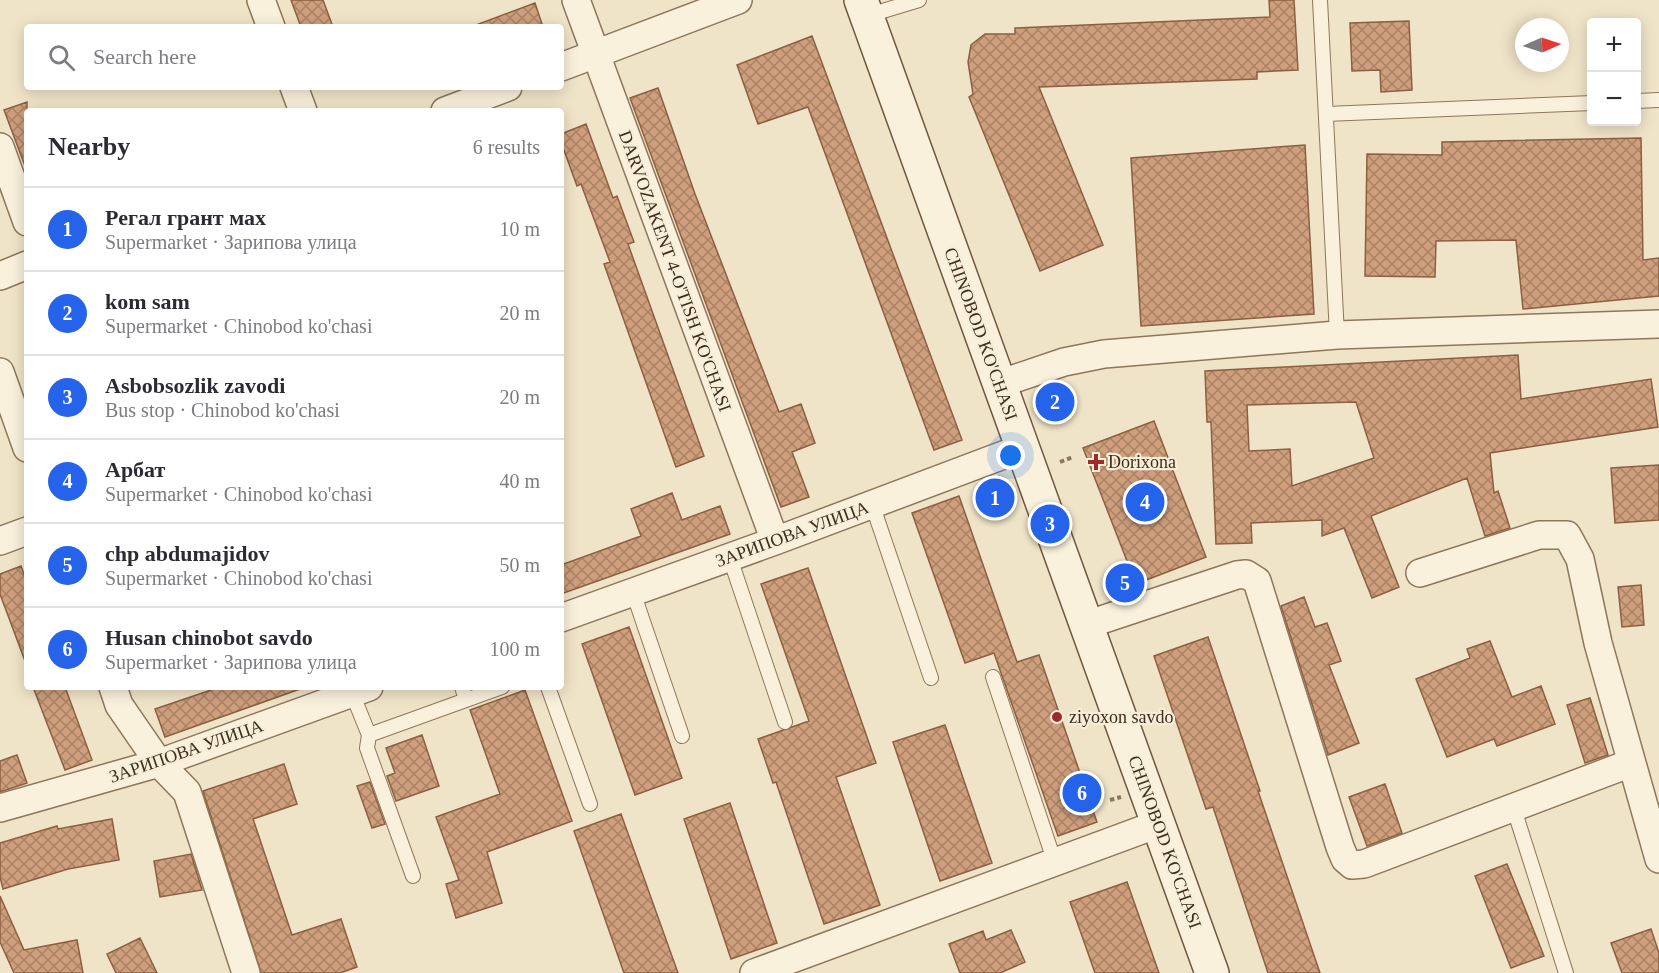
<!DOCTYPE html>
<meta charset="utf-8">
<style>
:root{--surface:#fff;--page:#f7f7f7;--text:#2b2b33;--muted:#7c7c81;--line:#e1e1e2;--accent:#2563eb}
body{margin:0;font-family:"Times New Roman",serif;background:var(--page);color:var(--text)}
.controls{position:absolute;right:18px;top:18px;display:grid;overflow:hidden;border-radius:6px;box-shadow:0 3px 15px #0003}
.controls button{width:54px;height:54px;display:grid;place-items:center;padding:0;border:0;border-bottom:2px solid var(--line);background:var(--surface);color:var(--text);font:30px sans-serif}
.compass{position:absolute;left:1515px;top:18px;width:54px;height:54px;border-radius:50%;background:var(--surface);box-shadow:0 3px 15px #0003;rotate:87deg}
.you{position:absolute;left:1011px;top:456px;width:21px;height:21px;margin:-15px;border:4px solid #fff;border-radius:50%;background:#1a73e8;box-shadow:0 0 0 9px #1a73e833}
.badge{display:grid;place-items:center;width:39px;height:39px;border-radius:50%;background:var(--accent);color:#fff;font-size:20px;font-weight:700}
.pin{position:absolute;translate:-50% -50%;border:3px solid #fff;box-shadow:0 2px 6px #0006}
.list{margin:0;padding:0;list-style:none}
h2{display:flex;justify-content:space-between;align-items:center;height:78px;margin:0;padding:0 24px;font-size:26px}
h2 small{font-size:20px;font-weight:400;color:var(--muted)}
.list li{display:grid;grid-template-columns:39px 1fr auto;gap:18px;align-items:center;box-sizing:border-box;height:84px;padding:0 24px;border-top:2px solid var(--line)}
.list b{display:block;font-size:22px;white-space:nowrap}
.list p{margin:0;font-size:20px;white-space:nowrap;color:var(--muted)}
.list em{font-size:20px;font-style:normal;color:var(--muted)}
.icon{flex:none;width:33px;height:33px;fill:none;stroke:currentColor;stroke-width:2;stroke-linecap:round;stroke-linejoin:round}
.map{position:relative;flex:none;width:1659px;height:973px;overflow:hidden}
.search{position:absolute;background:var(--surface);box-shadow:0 3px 15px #0003;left:24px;top:24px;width:540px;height:66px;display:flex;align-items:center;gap:15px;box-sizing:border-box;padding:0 21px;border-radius:6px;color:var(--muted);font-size:22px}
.panel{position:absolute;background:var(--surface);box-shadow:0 3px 15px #0003;left:24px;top:108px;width:540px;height:582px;border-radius:6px}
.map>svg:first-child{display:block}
.building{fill:url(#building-cross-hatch);stroke:#8d5f41;stroke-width:1.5;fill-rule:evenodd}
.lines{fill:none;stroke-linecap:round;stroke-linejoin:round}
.service-casing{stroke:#8d765c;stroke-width:16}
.minor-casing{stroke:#8d765c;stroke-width:30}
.secondary-casing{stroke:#6f573f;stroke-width:36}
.path{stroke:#8d765c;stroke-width:4;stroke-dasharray:4.5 3;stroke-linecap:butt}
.service{stroke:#faf1dc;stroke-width:14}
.minor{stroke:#faf1dc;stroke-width:27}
.secondary{stroke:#faf1dc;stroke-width:33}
.poi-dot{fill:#9e2a2b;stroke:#f7eed8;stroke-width:2}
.labels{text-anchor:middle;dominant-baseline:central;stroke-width:4.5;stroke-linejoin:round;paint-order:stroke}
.street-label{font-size:18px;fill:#3d2e20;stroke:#f7eed8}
.poi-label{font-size:18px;fill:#3d2e20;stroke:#f7eed8;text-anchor:start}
</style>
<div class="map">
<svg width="1659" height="973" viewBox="0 0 1659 973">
<defs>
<pattern id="building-cross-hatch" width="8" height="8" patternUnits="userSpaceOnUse" patternTransform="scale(1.5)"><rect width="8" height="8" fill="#cf9f7d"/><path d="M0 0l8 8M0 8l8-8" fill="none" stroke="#a98266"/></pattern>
</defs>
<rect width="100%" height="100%" fill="#f0e4c8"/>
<path class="building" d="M291,0H323L333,27H301Z
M1269,0H1294L1298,70L1257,72V79L1039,87L1103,245L1040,271L969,97L973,94L968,62L971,45L985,34H1015V28L1270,17Z
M535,3L543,27H476V25Z
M1409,21L1412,90L1381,92L1380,70L1352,71L1350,23Z
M812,36L962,440L934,450L808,107L758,124L737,65Z
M658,88L695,194L779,412L801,404L815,443L792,452L809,497L781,507L630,98Z
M27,102V166H25L4,110Z
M586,124L613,198L617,196L634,242L628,244L704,456L676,467L604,264L610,262L581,184L577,186L561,142V134Z
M1641,138L1643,260L1659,258V296L1523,309L1516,240L1436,241L1435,277L1365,276L1367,154L1442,155V142Z
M1305,145L1314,314L1141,326L1131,158Z
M1518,355L1521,399L1651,379L1658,427L1490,453L1494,493L1498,491L1510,528L1485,536L1467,478L1371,516L1399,587L1372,598L1344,528L1322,536V520L1251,523L1252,543L1216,544L1211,422H1207L1205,371ZM1356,402L1374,458L1292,486L1290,449L1249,451L1247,405Z
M1154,421L1206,557L1136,584L1083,448Z
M1659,465V520L1615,523L1611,468Z
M672,493L682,520L720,506L730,534L561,594V565L641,536L631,509Z
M959,496L1017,662L1039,655L1097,822L1058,836L994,653L965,663L912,513Z
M21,566L27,582V661H25L0,594V574Z
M808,568L876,763L836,777L880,905L824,924L776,782L773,783L758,739L809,721L761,584Z
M1641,585L1644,625L1622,627L1618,587Z
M1304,597L1315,627L1327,623L1341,661L1329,665L1359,743L1328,755L1281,606Z
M629,627L682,778L635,795L582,644Z
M1208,637L1260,791H1258L1320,973H1268L1213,807L1206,809L1154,656Z
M1490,641L1512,697L1541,686L1555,724L1497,746L1494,739L1447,757L1416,679L1470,658L1467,649Z
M33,687H65L92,760L65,770Z
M220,687H299L300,689L165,737L155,709Z
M525,690L572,821L487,852L502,903L456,918L446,884L459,880L436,817L500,794L470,710Z
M1590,698L1608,755L1585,763L1567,705Z
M945,725L992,863L940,881L893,742Z
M422,735L439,786L396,801L387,776L395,773L386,748Z
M17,755L27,783L0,792V761Z
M284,764L297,804L253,819L292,935L341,919L357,967L340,973H261L203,791Z
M370,782L385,824L372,828L357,786Z
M1385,784L1402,833L1367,846L1349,797Z
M730,803L777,943L731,959L684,819Z
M621,814L678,973H624L574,831Z
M112,819L119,860L68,869L3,889L0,877V843L57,826L58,829Z
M191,854L202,890L160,897L154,861Z
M1507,864L1544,956L1511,968L1475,876Z
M1127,882L1159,973H1095L1070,902Z
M0,896L24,950L77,940L83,973H14L0,942Z
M1651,929L1659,953V973H1622L1611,943Z
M1011,930L1025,962L1000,973H960L949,944L983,931L986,940Z
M140,938L157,973H116L107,954Z"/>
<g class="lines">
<defs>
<path id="service" d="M1320,0L1337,335
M866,16L919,0
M1636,101L1659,100
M1326,114L1592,103
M872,504L931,678
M730,558L785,722
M633,592L682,736
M993,677L1055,863
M548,687L590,804
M352,693L369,735
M466,700L502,687
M1513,806L1566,973
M413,876L367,748L369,735L466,700L462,687"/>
<path id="minor" d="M261,0L271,27
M576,0L775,541
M561,67L738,0
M294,87L303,111
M445,111L508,87
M0,147L27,222
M0,276L27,265
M0,372L27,448
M999,384L1064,362L1104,354L1337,335L1659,324
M0,541L27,531
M1420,573L1539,535H1567L1580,559L1598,643L1659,859
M561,618L775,541L1022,448
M1086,625L1237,575L1246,574L1257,581L1340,847L1345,859L1352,865L1364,864L1631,763
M113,687L119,705L159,763L187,792L246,973
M0,808L159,763L369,687
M754,973L1158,824"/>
<path id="secondary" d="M861,0L1212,973"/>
</defs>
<use href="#service" class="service-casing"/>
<use href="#minor" class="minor-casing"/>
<use href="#secondary" class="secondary-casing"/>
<path class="path" d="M1060,462L1073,457
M1110,800L1121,797"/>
<use href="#service" class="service"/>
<use href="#minor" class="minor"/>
<use href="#secondary" class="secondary"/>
</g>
<g class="poi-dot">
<path d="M1093 453h6v6h6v6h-6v6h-6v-6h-6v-6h6z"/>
<circle cx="1057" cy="717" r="6"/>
</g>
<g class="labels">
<g class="street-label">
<text transform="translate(675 271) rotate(70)">DARVOZAKENT 4-O'TISH KO'CHASI</text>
<text transform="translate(981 334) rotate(70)">CHINOBOD KO'CHASI</text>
<text transform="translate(792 534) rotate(-20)">ЗАРИПОВА УЛИЦА</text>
<text transform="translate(186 751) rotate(-19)">ЗАРИПОВА УЛИЦА</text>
<text transform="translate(1165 842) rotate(70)">CHINOBOD KO'CHASI</text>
</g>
<g class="poi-label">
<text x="1108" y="462">Dorixona</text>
<text x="1069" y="717">ziyoxon savdo</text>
</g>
</g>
</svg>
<div class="controls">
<button>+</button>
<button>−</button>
</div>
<svg class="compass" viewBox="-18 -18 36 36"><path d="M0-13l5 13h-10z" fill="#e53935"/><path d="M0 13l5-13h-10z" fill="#7c7c81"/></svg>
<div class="you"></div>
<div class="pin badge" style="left:995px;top:498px">1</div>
<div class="pin badge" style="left:1055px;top:402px">2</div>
<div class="pin badge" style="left:1050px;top:524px">3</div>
<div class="pin badge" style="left:1145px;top:502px">4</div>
<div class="pin badge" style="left:1125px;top:583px">5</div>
<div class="pin badge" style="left:1082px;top:793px">6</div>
<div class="search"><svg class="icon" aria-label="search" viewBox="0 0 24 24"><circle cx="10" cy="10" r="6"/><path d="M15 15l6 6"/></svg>Search here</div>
<section class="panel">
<h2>Nearby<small>6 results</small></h2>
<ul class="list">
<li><span class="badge">1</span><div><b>Регал грант мах</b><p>Supermarket · Зарипова улица</p></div><em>10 m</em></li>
<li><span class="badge">2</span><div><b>kom sam</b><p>Supermarket · Chinobod ko'chasi</p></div><em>20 m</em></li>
<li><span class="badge">3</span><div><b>Asbobsozlik zavodi</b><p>Bus stop · Chinobod ko'chasi</p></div><em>20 m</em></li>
<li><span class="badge">4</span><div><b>Арбат</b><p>Supermarket · Chinobod ko'chasi</p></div><em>40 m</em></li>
<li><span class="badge">5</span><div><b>chp abdumajidov</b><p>Supermarket · Chinobod ko'chasi</p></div><em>50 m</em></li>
<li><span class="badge">6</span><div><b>Husan chinobot savdo</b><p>Supermarket · Зарипова улица</p></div><em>100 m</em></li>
</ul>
</section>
</div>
